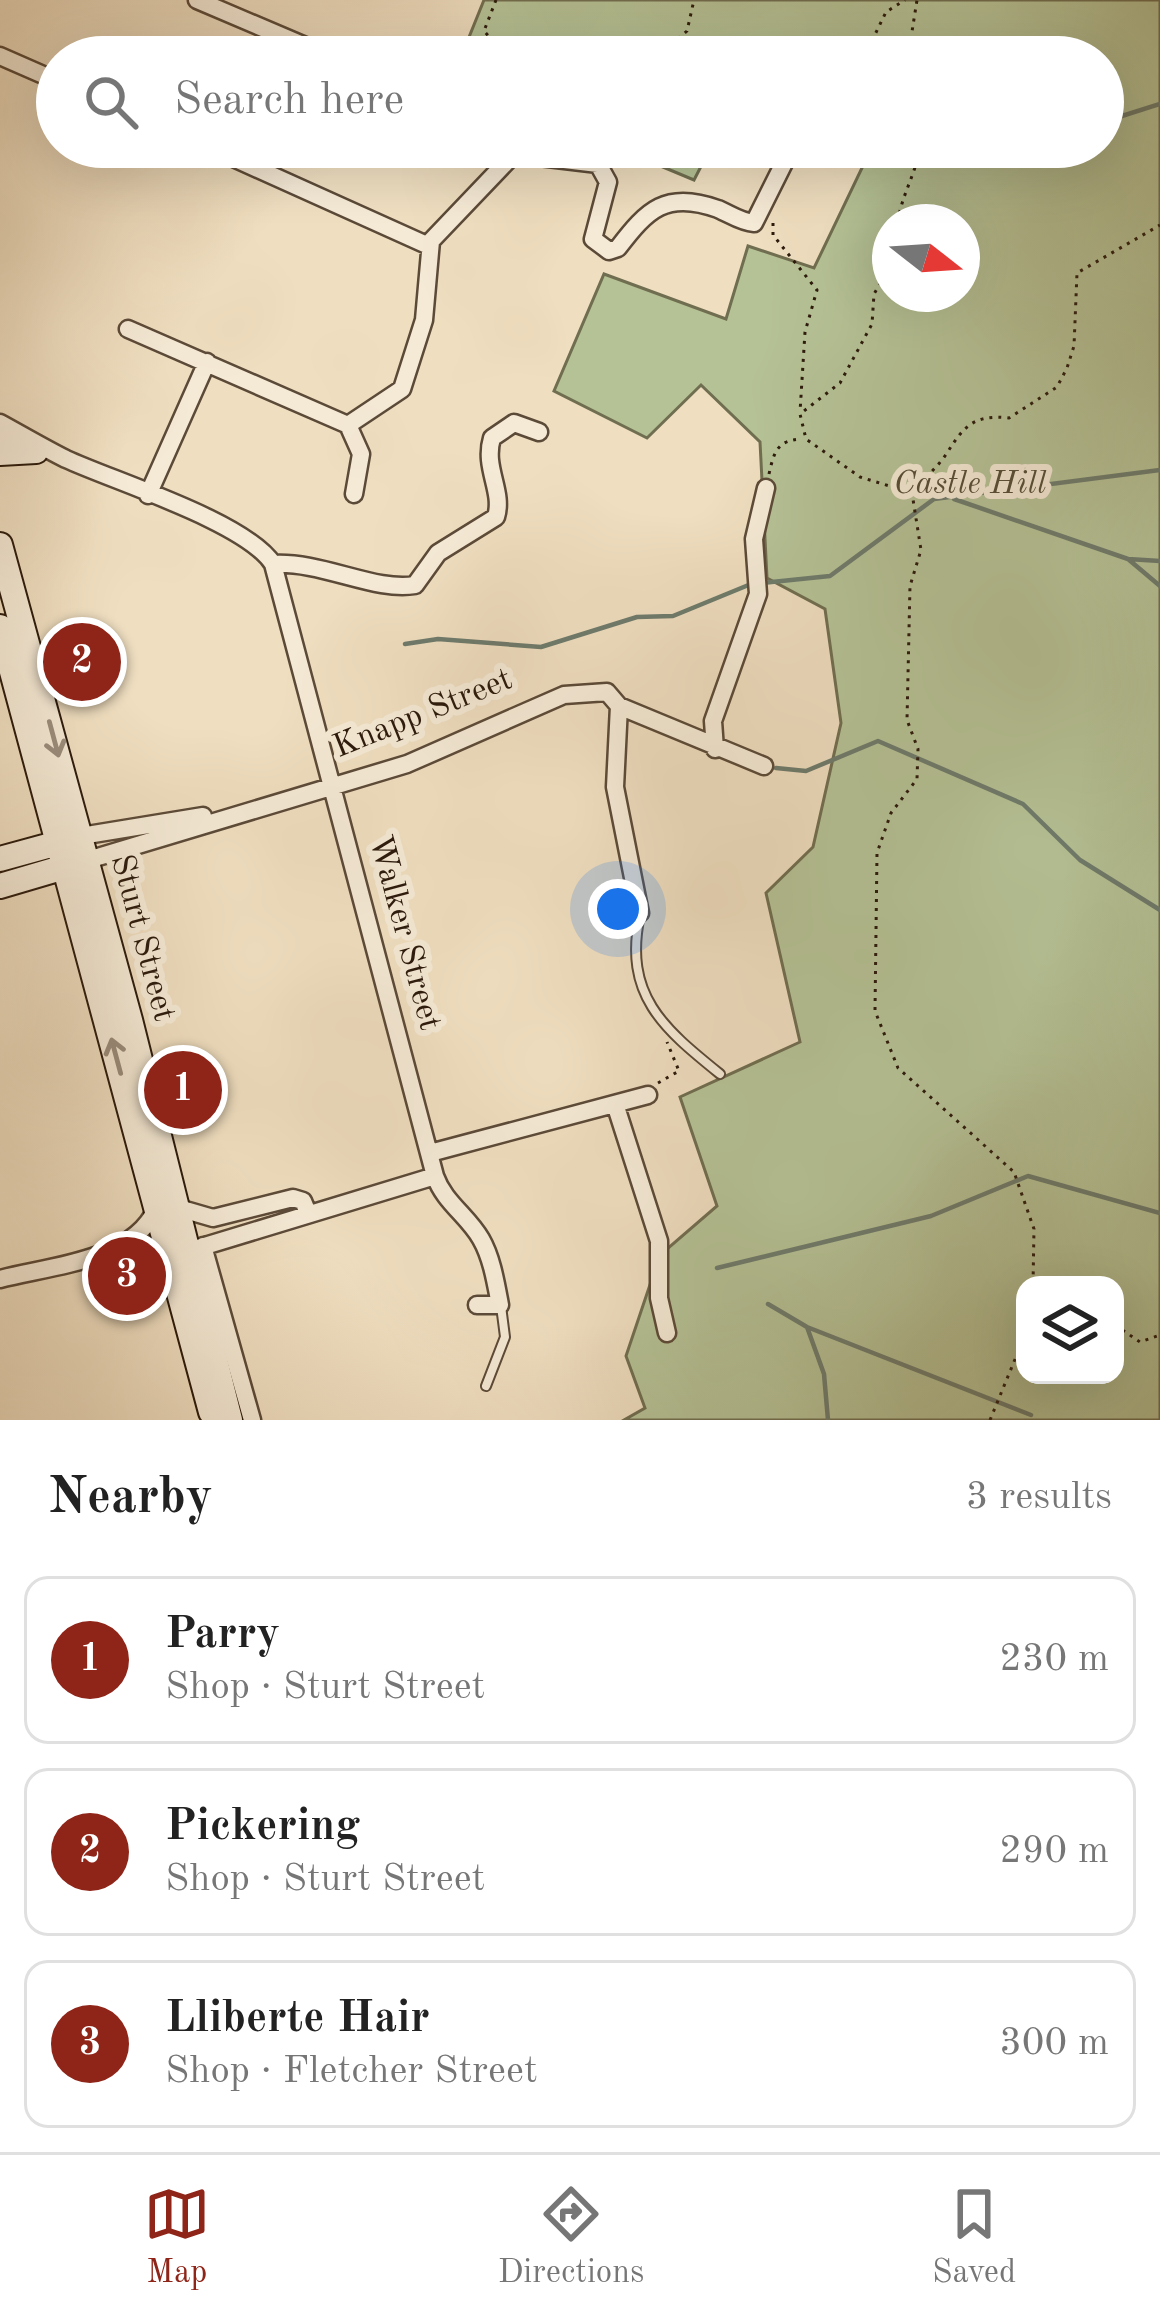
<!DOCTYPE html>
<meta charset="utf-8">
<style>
:root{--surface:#fff;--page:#f2f2f2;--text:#222;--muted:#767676;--line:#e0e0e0;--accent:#8f2418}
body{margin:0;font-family:"Old Standard TT",serif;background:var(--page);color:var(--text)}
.controls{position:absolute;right:36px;bottom:36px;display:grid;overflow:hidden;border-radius:24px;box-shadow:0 12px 48px #0002}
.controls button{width:108px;height:108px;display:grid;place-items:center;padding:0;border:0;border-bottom:3px solid var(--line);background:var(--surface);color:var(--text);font:60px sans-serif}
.compass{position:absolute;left:872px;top:204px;width:108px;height:108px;border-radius:50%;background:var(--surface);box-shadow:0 12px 48px #0002;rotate:107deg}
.you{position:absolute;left:618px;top:909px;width:42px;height:42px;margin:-30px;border:9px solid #fff;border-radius:50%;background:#1a73e8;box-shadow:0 0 0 18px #1a73e833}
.badge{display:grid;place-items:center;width:78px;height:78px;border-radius:50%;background:var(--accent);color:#fff;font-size:39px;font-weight:700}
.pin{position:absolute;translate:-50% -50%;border:6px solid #fff;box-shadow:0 3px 12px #0006}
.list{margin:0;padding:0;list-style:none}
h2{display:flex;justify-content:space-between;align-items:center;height:156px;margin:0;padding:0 48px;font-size:51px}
h2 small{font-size:39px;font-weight:400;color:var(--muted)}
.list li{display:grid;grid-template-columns:78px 1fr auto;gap:36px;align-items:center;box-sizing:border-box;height:168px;margin:0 24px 24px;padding:0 24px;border:3px solid var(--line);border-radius:24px}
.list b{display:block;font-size:45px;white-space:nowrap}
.list p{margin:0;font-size:39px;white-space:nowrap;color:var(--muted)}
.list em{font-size:39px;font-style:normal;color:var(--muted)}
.icon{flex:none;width:66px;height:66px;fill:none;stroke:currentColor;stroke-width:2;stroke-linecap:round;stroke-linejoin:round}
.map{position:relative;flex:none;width:1160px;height:1420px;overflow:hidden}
.search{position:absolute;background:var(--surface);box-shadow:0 12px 48px #0002;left:36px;right:36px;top:36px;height:132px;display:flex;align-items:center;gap:30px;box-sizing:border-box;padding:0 42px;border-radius:66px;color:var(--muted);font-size:45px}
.sheet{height:732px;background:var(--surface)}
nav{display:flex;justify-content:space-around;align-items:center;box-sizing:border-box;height:168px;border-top:3px solid var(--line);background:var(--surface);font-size:33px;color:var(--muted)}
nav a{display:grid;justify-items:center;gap:6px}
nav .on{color:var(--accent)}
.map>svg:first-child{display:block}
.green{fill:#b5c296;stroke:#706e50;stroke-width:3;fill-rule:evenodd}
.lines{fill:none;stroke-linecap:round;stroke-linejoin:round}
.stream{stroke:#6e7b6c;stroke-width:4.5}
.lane-casing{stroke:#5c4a38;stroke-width:12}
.street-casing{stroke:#5c4a38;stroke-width:21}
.secondary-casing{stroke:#2b190b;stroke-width:28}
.path{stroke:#2b190b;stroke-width:3;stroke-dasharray:3 6;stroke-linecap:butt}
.lane{stroke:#f5ead6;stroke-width:8}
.street{stroke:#f5ead6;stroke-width:16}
.secondary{stroke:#f5ead6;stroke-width:24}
.oneway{stroke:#9a8c7b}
.labels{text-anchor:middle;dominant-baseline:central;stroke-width:12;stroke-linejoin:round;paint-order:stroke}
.park-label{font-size:33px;font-style:italic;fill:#544c35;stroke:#f5ead6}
.street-label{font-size:33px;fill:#2b190b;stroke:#f5ead6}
</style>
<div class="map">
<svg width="1160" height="1420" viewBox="0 0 1160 1420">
<rect width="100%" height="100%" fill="#efdec0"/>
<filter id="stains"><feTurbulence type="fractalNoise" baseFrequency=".00167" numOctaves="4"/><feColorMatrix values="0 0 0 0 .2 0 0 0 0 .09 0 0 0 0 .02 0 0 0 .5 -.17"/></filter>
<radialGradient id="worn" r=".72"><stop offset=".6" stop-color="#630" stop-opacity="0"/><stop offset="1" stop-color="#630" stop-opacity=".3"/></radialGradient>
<path class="green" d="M484,0H1160V1420H624L645,1408L626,1356L660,1255L717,1206L680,1097L800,1042L766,893L813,847L841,723L825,609L767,578L760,442L701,385L647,438L554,391L604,274L726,319L748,246L814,268L872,147H1103V57H461ZM890,222H962V294H890ZM1025,1285H1115V1375H1025Z
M615,147H711L694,180Z"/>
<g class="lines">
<path class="stream" d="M1103,122L1160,104
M964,147L984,159L1024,147
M954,499L1128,559L1160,561
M1128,559L1160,586
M762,583L830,576L934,499L1160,470
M405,644L438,639L541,647L637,617L673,616L751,584
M776,768L806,771L878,741L1023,804L1080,860L1160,910
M717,1268L931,1216L1028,1176L1160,1213
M768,1304L807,1327L1031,1415
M807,1327L824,1374L828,1420"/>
<defs>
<path id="lane" d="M640,915C623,995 663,1028 720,1074
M486,1386L505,1337L501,1306"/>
<path id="street" d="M197,0L331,57
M0,56L57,81
M209,147L429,246
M128,329L348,425
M0,423C22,435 44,448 66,459C116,482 246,522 273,564L435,1176C444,1202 468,1216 481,1239C492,1258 496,1284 500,1305H477
M348,425L402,389L424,320L431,241L514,154L598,164L608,182L593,239L609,251L618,248C647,210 666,190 718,209C730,214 741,222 754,223L792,147
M348,425L361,454L354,494
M0,437L28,448
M148,495L207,362
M273,564C322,561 375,592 415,585L438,553L496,517C504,491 483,468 492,438L514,423L539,432
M619,706L615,787L640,913
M619,706L764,766
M715,749L713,721L758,594L754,539L766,488
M81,836L203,816
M88,860L407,764L564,695L607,692L619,706
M616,1107L659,1241V1298L667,1333
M430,1153L648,1095
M175,1207L213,1218L293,1198L303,1201L308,1213
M203,1246L252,1420
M122,1248L147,1250L170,1264
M185,1252L435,1176
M0,1279C49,1266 133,1261 156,1209"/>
<path id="secondary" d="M0,453L36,451
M0,545L130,1020L230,1420
M0,627L211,1412
M0,859L73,839
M0,886L78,863"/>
</defs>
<use href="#lane" class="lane-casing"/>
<use href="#street" class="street-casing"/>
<use href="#secondary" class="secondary-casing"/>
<path class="path" d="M496,0L484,31L507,57
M470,57L485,38
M658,57L687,31L694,0
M864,57L886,12L905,0
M908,57L917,0
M898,222C901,196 916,174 920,147
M773,223V235L817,290L805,332L800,412
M890,267L874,294L872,324L840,383L800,414L806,439L860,477L912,493L921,550L910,586L907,720L918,749L917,779L891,813L877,853L875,1011L898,1068L1014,1172L1034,1229L1033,1285
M769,474C774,452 777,440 802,439
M914,491C924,478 938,467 947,453C964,426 974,414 1009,418L1057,387L1067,368L1074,346L1077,273L1160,225
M658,1083L679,1071L667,1042
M1025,1303V1323
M1115,1325L1140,1342L1160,1335
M990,1420L1025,1335"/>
<use href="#lane" class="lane"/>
<use href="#street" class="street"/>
<use href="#secondary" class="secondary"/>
</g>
<defs><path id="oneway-shaft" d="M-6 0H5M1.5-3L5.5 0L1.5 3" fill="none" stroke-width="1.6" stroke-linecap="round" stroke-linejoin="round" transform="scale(3)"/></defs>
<g class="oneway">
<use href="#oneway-shaft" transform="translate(54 739) rotate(75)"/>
<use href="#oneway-shaft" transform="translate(116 1056) rotate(-105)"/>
</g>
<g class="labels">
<g class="park-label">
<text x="970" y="484">Castle Hill</text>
</g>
<g class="street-label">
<text transform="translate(423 714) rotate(-22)">Knapp Street</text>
<text transform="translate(404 933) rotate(75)">Walker Street</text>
<text transform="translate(142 938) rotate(75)">Sturt Street</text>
</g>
</g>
<rect width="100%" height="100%" filter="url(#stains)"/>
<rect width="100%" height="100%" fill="url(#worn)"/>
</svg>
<div class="controls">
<button><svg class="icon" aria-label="layers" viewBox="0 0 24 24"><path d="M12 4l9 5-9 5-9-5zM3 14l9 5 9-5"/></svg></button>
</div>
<svg class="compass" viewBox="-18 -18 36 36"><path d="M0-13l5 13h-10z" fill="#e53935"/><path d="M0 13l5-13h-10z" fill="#767676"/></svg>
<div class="you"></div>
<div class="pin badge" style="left:183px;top:1090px">1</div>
<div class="pin badge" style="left:82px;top:662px">2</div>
<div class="pin badge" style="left:127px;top:1276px">3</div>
<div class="search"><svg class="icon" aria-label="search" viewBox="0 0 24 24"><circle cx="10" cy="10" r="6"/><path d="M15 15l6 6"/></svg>Search here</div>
</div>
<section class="sheet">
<h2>Nearby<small>3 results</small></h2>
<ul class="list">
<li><span class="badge">1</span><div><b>Parry</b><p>Shop · Sturt Street</p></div><em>230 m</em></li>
<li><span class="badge">2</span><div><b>Pickering</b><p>Shop · Sturt Street</p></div><em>290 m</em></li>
<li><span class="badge">3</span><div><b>Lliberte Hair</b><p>Shop · Fletcher Street</p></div><em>300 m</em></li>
</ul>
</section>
<nav>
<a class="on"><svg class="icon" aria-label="map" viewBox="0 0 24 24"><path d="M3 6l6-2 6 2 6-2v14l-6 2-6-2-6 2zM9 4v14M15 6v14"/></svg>Map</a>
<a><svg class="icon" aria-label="directions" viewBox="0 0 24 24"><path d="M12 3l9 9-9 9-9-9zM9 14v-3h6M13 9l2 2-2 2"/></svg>Directions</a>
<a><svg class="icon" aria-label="saved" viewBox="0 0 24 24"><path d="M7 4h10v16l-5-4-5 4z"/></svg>Saved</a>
</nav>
